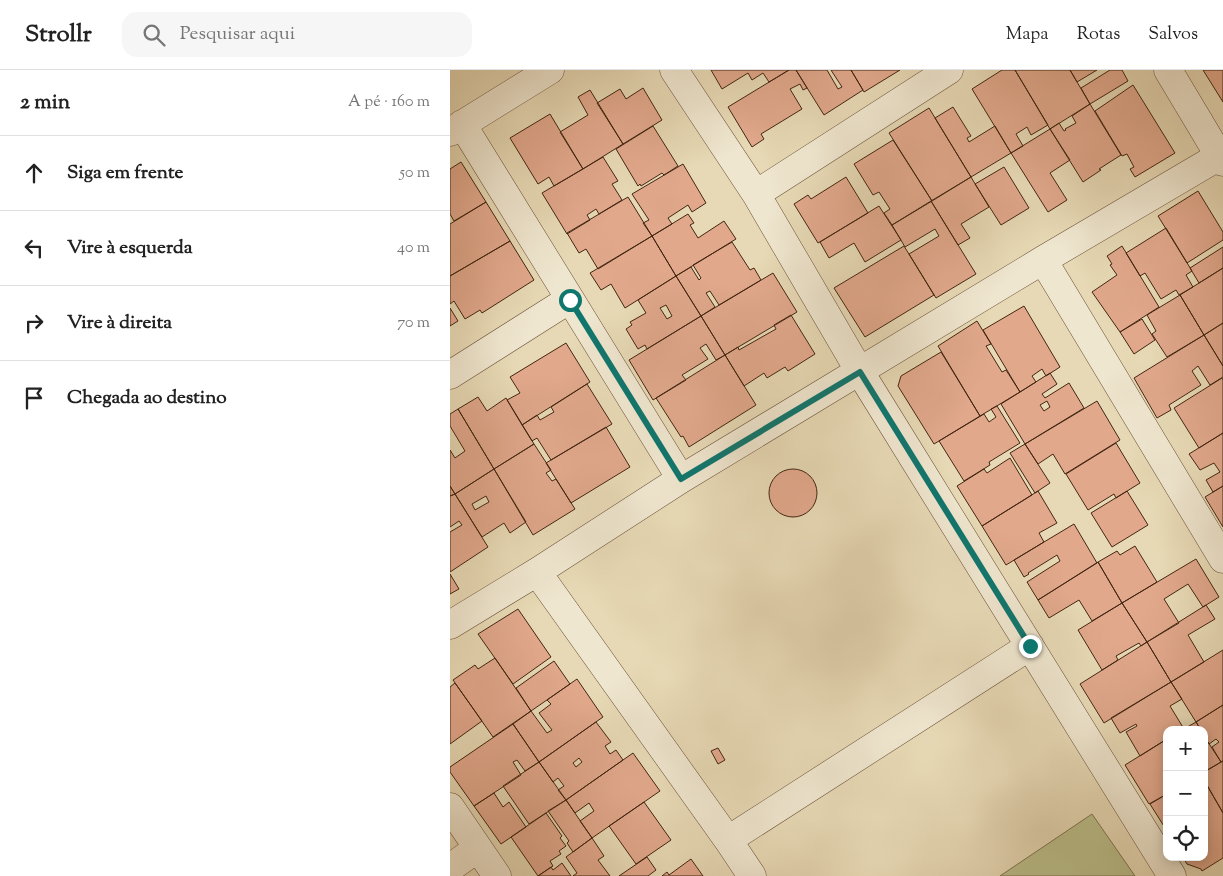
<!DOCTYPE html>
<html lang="pt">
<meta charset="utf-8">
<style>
:root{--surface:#fff;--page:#f6f6f6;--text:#222;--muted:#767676;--line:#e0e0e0}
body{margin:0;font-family:"Sorts Mill Goudy",serif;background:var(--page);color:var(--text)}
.controls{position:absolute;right:15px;bottom:15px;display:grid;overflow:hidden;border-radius:10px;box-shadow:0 2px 12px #0003}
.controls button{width:45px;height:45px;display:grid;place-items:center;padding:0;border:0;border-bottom:1px solid var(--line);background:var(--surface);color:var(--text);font:25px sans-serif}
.stop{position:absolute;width:15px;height:15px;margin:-11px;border:4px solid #0f766e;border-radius:50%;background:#fff}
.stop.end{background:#0f766e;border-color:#fff;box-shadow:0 1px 5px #0008}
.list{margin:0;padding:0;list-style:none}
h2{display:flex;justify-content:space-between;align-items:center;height:65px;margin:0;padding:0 20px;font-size:21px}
h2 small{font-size:16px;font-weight:400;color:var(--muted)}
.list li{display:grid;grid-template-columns:32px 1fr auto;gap:15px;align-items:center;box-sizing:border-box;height:75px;padding:0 20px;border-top:1px solid var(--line)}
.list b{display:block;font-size:19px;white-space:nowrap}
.list em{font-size:16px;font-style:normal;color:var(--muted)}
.icon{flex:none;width:28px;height:28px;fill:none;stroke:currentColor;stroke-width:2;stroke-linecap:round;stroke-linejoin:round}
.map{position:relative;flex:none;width:773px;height:806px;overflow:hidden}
header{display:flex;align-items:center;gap:30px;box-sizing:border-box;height:70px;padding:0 25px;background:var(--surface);border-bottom:1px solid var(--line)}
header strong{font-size:24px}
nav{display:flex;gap:28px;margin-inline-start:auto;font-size:18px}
.search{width:350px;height:45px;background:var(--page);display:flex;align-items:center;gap:12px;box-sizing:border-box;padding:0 18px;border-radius:15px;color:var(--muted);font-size:19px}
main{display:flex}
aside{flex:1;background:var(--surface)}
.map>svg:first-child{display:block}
.green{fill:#babe8a;stroke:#7e724e}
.building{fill:#e1a88c;stroke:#432611;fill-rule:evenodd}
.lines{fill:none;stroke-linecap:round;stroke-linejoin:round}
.minor-casing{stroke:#6c533a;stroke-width:29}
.minor{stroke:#efe6cf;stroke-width:28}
.route{stroke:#0f766e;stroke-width:6}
</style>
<header>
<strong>Strollr</strong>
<div class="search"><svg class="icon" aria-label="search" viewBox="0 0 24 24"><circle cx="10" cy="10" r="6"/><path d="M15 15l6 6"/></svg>Pesquisar aqui</div>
<nav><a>Mapa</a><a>Rotas</a><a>Salvos</a></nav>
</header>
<main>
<aside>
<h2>2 min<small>A pé · 160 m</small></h2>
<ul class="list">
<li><svg class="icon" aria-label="ahead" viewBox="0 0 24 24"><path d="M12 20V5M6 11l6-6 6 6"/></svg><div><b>Siga em frente</b></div><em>50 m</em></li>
<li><svg class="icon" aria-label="left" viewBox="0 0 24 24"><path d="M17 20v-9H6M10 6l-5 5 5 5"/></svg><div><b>Vire à esquerda</b></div><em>40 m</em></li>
<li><svg class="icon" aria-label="right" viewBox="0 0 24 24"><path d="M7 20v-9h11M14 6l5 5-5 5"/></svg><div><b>Vire à direita</b></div><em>70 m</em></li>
<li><svg class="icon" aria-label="arrive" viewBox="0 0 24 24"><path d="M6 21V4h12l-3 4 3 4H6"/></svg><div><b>Chegada ao destino</b></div></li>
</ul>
</aside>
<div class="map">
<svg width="773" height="806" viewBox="0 0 773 806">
<rect width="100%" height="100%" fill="#e7d9b5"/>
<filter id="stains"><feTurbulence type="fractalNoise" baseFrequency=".004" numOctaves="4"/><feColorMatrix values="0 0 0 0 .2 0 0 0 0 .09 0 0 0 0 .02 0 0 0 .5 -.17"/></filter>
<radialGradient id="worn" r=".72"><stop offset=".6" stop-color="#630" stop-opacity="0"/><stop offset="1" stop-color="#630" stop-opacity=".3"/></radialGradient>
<path class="green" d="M642,744L685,806H550Z"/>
<path class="building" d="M261,0H339L319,12L313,3L302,10L298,3L272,19Z
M339,0H346L357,18L353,20L350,14L340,19L352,39L311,64L314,69L302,77L278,37Z
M346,0H377L388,19L392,17L381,0H401L413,20L374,45Z
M401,0H450L414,22Z
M552,0H565L598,55L581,65L577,57L566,64L573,76L561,83L522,19Z
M565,0H620L640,34L600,59Z
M620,0H647L627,12Z
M660,0H672L678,11L640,34L631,18Z
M753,0H773V32Z
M683,15L725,83L685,107L680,99L684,97L677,84L672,86L645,41Z
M193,18L212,50L173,74L147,33L170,19L176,29Z
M140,20L173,74L133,99L110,62L138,45L128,27Z
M640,34L671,85L649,99L651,100L633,112L600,59L609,53L614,61L616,60L615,59L626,53L622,46Z
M503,37L521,66L517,68L519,72L545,56L561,83L521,107L485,48Z
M479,38L521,107L482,131L439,63Z
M100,44L133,99L104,116L99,107L88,114L60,68Z
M203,56L228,96L214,105L212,103L191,116L190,114L188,116L166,79Z
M600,59L620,90L600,103L617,130L598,142L561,83Z
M443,70L482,131L442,155L434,143L440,139L429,122L423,125L404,94Z
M153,87L168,111L162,114L172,130L149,144L146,139L137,145L140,150L117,164L92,123Z
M11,92L36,132L4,151L0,144V99Z
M233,94L256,133L242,142L238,135L218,148L222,154L202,166L193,153L199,150L182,124Z
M554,97L579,138L551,155L525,114Z
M396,107L418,143L368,173L344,134L358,125L361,129Z
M521,107L539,137L511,154L520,168L508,175L481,131Z
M748,121L773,162V170L737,193L708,146Z
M178,127L202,166L148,199L136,179L129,183L117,163Z
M481,131L526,204L486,228L459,184L489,166L485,159L455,177L442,155Z
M36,132L60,171L0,206V154Z
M429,136L451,170L415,192L404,173L379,188L370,172Z
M238,144L244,153L240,155L248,168L274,151L286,169L226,206L202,166Z
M716,158L742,201L736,205L743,217L729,225L726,220L711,229L695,203L690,206L676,183Z
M202,166L226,206L175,238L161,214L151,220L140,203Z
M60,171L84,210L32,243L30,240L15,249L4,231L0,234V206Z
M282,172L300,200L304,198L311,210L269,235L260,221L256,223L265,237L251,246L226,206L241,197L249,210L251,208L243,195Z
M454,176L484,225L415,267L384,218Z
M672,176L709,237L670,262L642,222L667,205L660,195L662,194L657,186Z
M773,177V198L749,213L740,198Z
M773,198V253L754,265L730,225Z
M323,203L347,242L275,285L251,246Z
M226,206L251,246L197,279L195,275L188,279L176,259L182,255L180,252L196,243L188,230ZM216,235L222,246L217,249L210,238Z
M730,225L754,265L717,287L702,264L706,261L697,245Z
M574,236L610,297L596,306L592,299L582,306L586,312L570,322L533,260Z
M0,238L8,251L0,256Z
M341,245L365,284L338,301L335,297L317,308L314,303L294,316L275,285L288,277L289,280L326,259L324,255Z
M251,246L275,285L266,290L256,274L250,278L258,289L232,305L236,310L203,330L179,290Z
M692,249L705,270L684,284L670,262Z
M527,251L541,274L536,276L552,302L556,300L570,322L530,346L488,276Z
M773,253V296L754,265Z
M754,265L773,296V307L760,315L748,296L742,301L751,315L719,335L721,340L707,348L684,308Z
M116,273L140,312L72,355L57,330L70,323L60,307Z
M491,282L530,346L484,374L448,316L451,306Z
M275,285L306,335L239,377L233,366L231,367L206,328Z
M600,303L607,314L592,324L595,328L619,313L634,338L575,374L551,334ZM597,331L600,337L594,341L590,335Z
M772,308L773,310V363L749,378L724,338Z
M137,314L162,354L101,390L87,368L82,371L72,355L87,345L90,350L104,342L101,337Z
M28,327L37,341L56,328L84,374L44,399L8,339Z
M647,331L670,370L615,404L603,384L588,394L575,374Z
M547,336L570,373L539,392L540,395L514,411L489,371L534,344L539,352L546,347L541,339Z
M8,339L44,399L5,424L0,416V380L5,388L15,381L0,356V344Z
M156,357L180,397L121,433L96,393Z
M773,363V416L763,422L756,410L770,402L764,393L750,400L739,384Z
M666,373L690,413L666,428L664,424L638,440L616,404Z
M84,374L101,400L96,403L102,411L106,409L125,439L83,465L44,399Z
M575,374L600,413L585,423L560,383Z
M560,388L582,425L532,456L507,416L534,399L537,403Z
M319 423a24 24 0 1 1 48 0a24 24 0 1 1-48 0Z
M44,399L76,452L60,463L54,453L32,467L5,424ZM36,426L39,432L25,440L22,434Z
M0,416L5,424L0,426Z
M773,416V457L755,427Z
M588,421L607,453L589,463L594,472L556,495L532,456Z
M677,421L698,455L662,477L641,443Z
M5,424L38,477L0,502V462L12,455L9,451L0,457V426Z
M624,454L647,493L588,530L577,512L610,491L607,485L578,503L579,504L574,507L564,490Z
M685,476L707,512L672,533L648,492L667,481L670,485Z
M746,489L769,527L753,537L738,514L714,529L729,553L697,572L672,533Z
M648,492L672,533L642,551L629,530L599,548L588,530Z
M0,504L9,519L0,524Z
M672,533L697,572L691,576L689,573L666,586L668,590L652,600L628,560Z
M756,535L765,549L738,565L754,592L721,612L697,572Z
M68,539L101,587L63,614L28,564Z
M697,572L721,612L654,653L630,614Z
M773,580V635L746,652L721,612Z
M45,588L81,641L43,667L3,610L25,595L28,599Z
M104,591L120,614L81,641L66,618Z
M127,609L153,647L89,692L63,654L81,641L97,663L102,660L89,643L101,634L97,630Z
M721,612L732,629L720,636L734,659L732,660H717V669L690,686L676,662L687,656L686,654L670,663L661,648Z
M5,613L32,651L0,674V617Z
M773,635V691L771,692L762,677L769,672L766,669L759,674L754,666V660H751L746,652Z
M146,652L161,672L155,676L160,684L166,680L173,690L116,730L108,720L114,716L108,708L103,712L89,692ZM129,688L132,692L126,697L123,693Z
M746,652L751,660H732L734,659Z
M63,654L89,692L75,701L67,690L63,692L71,705L24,736L0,702V697Z
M754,666L771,692L754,702Z
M717,669V724L699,734L675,695Z
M268,678L275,690L268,694L261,681Z
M183,683L210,721L142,768L130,751L144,741L139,733L125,743L116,730Z
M773,691V743L754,710V702Z
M89,692L116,730L79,754L53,716Z
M754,710L773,743V788L752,801L751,799L737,794L733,787H754Z
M44,723L53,737L59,732L76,757L51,774L24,736Z
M717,724V761L700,734Z
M116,730L142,768L123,782L117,773L119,771L98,741Z
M194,732L221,770L186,794L159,756Z
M96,743L112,766L110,768L116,776L109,781L111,784L100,791L103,796L88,806L61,767Z
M142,768L154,786L148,790L160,806H123L127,803L116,787Z
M197,787L206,800L198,806H169Z
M241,789L253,806H212L217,802L219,805Z
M112,793L121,806H88L101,797L103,800Z"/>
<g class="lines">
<defs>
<path id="minor" d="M224,0L306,124L410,302L722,806
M718,0L773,92
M12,54L231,409
M0,62L100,0
M306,124L499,0
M593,190L773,489
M0,305L120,229
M87,502L278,770L302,806
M0,555L87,502L231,409L593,190L773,84
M0,737L47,806
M278,770L580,576
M0,798L28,778"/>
</defs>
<use href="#minor" class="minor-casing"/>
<use href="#minor" class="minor"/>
</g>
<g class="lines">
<path class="route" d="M120,230L231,409L410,302L580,576"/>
</g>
<rect width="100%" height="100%" filter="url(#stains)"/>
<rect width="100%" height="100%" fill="url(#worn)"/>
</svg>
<div class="controls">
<button>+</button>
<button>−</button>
<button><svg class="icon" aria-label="locate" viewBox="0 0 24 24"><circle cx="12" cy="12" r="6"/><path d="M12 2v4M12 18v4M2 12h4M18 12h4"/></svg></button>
</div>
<div class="stop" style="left:120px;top:230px"></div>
<div class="stop end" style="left:580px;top:576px"></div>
</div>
</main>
